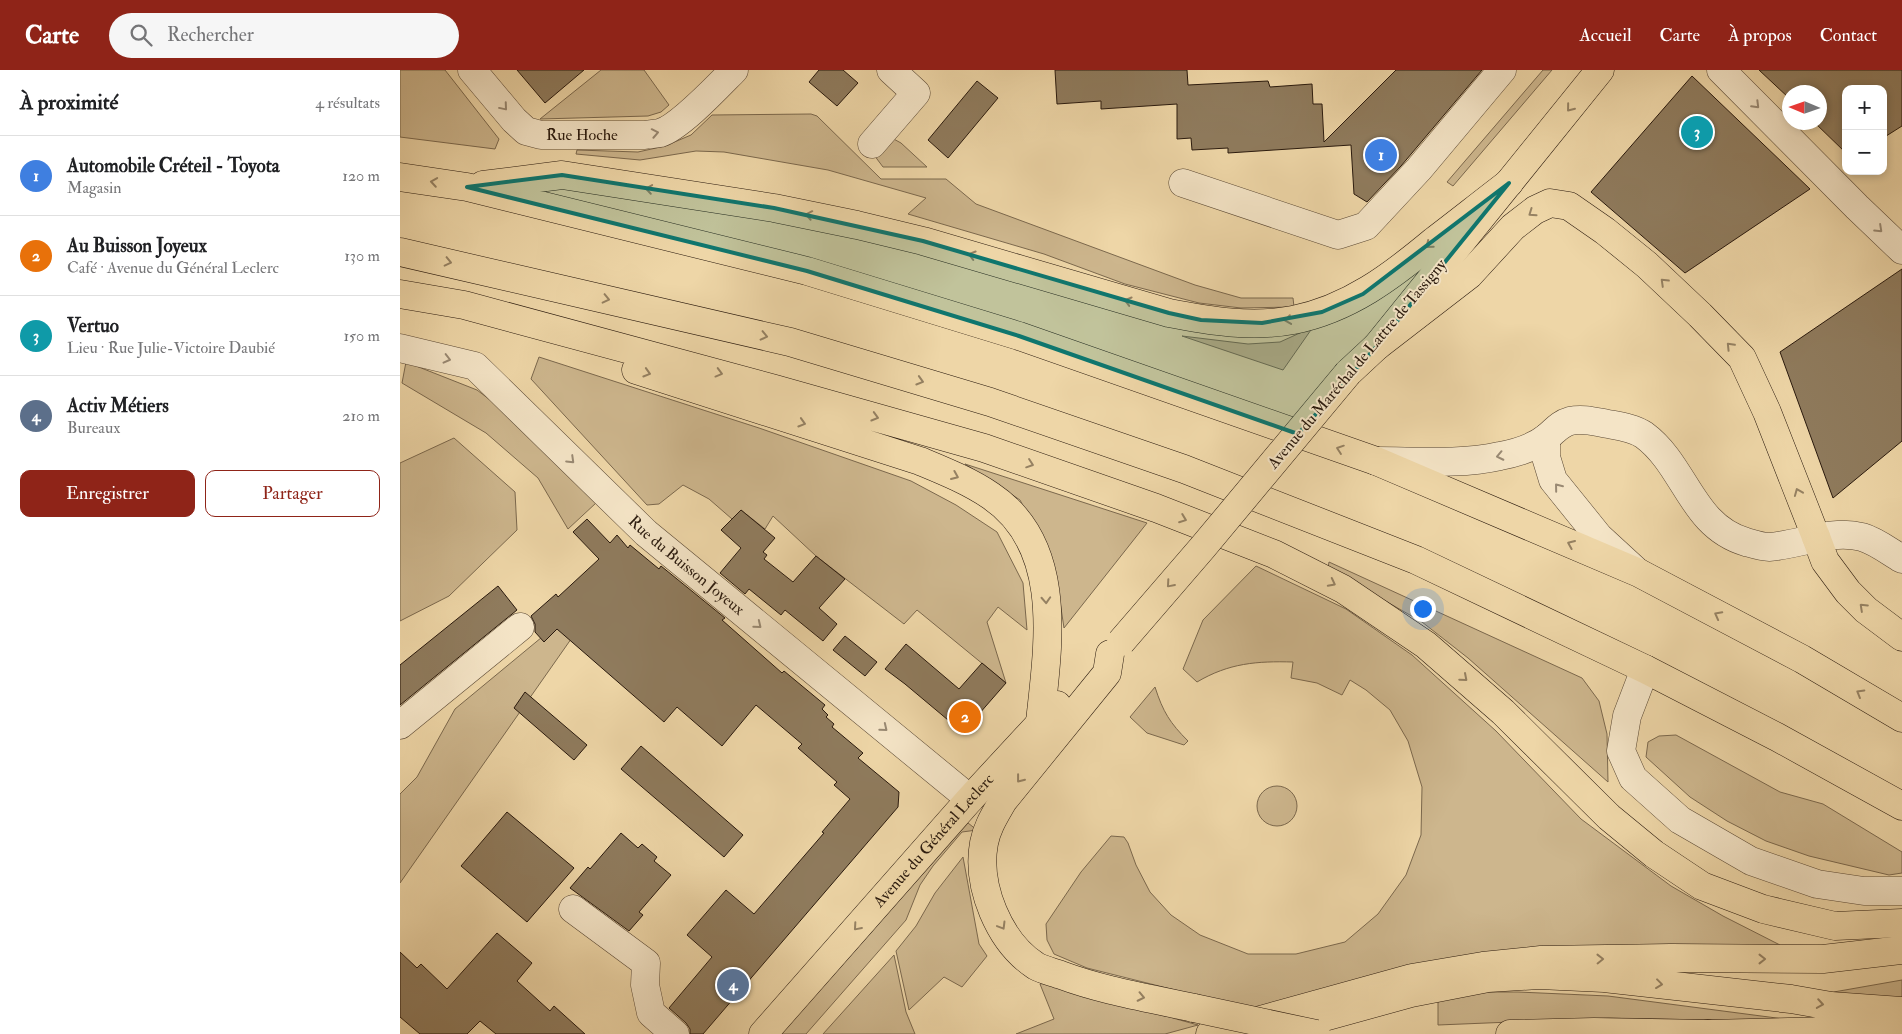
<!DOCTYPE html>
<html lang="fr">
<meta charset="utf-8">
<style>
:root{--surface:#fff;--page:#f6f6f6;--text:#202124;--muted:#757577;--line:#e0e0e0;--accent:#8f2418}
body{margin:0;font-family:"IM FELL Double Pica",serif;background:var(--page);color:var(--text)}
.controls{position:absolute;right:15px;top:15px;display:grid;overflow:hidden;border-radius:10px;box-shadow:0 2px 8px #0003}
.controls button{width:45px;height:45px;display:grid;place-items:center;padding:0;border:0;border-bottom:1px solid var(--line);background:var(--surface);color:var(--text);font:25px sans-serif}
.compass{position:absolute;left:1382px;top:15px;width:45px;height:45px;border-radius:50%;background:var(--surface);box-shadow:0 2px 8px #0003;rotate:272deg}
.you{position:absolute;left:1022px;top:538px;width:18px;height:18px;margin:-12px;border:4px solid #fff;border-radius:50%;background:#1a73e8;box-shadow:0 0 0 8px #1a73e833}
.badge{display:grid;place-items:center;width:32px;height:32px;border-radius:50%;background:var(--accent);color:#fff;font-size:16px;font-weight:700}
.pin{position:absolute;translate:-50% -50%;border:2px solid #fff;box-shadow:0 1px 5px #0006}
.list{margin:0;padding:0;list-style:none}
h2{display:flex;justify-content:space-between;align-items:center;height:65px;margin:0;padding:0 20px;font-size:21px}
h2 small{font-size:16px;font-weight:400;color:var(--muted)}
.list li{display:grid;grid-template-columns:32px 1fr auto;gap:15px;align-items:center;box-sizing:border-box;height:80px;padding:0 20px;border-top:1px solid var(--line)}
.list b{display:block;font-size:19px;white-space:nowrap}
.list p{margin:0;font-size:16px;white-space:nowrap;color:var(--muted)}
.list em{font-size:16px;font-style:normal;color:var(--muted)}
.actions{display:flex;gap:10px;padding:15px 20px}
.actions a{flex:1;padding:11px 0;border:1px solid var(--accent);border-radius:10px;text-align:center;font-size:18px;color:var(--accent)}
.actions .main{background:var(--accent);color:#fff}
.icon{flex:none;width:28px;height:28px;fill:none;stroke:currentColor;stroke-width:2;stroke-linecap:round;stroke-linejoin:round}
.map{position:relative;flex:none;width:1502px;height:964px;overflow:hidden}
header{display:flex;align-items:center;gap:30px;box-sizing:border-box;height:70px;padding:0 25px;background:var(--accent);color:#fff}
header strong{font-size:24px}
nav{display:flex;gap:28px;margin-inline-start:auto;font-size:18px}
.search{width:350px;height:45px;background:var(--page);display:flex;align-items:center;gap:12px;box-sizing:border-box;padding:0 18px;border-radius:28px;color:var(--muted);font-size:19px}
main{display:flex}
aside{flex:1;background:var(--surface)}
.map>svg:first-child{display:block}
.green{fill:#cdb68d;stroke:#7b684d}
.building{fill:#8f7b5d;stroke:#29190d}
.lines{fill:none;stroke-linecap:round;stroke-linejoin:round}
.minor-casing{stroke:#5a4834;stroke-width:29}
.major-casing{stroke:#29190d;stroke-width:29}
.highway-casing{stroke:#29190d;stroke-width:29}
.minor{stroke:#f4e4c6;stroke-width:28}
.major{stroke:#eed6a7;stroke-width:28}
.highway{stroke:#eed6a7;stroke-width:28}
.major-bridge-casing{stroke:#29190d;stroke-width:29;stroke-linecap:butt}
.major-bridge{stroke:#eed6a7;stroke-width:28}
.oneway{stroke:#998973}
.oneway2{stroke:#958162}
.marked{fill:#0f766e;fill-opacity:0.2;stroke:#0f766e;stroke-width:4;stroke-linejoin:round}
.labels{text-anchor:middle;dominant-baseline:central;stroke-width:4;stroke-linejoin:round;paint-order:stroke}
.street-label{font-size:16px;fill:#29190d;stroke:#f4e4c6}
</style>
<header>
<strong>Carte</strong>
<div class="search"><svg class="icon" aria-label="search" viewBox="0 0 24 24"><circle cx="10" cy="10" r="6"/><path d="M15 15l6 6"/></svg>Rechercher</div>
<nav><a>Accueil</a><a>Carte</a><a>À propos</a><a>Contact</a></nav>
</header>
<main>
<aside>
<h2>À proximité<small>4 résultats</small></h2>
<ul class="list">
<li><span class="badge" style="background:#3f7fe0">1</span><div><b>Automobile Créteil - Toyota</b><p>Magasin</p></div><em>120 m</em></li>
<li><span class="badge" style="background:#e8710a">2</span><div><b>Au Buisson Joyeux</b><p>Café · Avenue du Général Leclerc</p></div><em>130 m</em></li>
<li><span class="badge" style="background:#0f9aa8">3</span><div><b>Vertuo</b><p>Lieu · Rue Julie-Victoire Daubié</p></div><em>150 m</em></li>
<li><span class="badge" style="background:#5c6f8a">4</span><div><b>Activ Métiers</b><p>Bureaux</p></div><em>210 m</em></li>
</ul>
<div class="actions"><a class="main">Enregistrer</a><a>Partager</a></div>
</aside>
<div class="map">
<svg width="1502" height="964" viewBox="0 0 1502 964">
<rect width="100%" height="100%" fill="#eed6a7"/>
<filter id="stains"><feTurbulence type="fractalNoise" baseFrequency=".004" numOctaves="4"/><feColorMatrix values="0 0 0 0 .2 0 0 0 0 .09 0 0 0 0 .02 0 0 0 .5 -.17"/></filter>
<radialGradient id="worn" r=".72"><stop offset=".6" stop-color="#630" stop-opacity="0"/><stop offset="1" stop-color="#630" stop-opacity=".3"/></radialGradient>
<path class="green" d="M0,0H45L99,69L95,79L0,67Z
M201,0H244L269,35L261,42L248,46L140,49Z
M1143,0H1152L1053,116L1047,112Z
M411,44L417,46L481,109H546L576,134L795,215L841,228H893L894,237L841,238L799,233L725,214L644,184L508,144L526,128L428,100L324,82L296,81L240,90L176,84L177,80L238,82L265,76L291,65L312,45Z
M490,67L501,73L527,97H483L474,85Z
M913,257L883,300L782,266L848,274L880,272Z
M139,287L359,358L511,411L556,435L597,462L623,513L627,560L598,537L587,552L606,613L517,540L504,554L416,486L373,446L365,459L341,440L332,449L309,429L283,415L259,434L247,435L131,309Z
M6,292L77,320L131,361L196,433L168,459L138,408L86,363L2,313Z
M54,368L115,422L117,460L49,526L0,551V393Z
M565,394L747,453L664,558L659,525L641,470L620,430Z
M929,492L1182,608L1199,631L1207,664L1208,712L1068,588L1022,552L928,498Z
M856,496L946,539L1012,585L1096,661L1181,749L1271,816L1323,846L1380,875L1189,877L863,942L687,898L654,884L647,870L646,854L681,802L711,766L724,767L728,773L736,795L750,822L771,845L800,865L848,884H896L945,872L978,844L1006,805L1021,765L1022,717L1008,671L990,640L966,620L950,610L942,625L917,613L891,608L893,592C857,591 829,593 797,612L783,599L803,550Z
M159,553L176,562L0,813V724L17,707L55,639Z
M755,617C763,642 770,653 788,671L784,675L747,663L730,647Z
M1276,665L1380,722L1423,734L1502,782V803L1489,805L1409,786L1366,771L1327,751L1290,727L1246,687L1248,672L1259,666Z
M857 736a20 20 0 1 1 40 0a20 20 0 1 1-40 0Z
M568,753L577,760L562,762L533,796L520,815L506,850L406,964H381Z
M563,787L579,874L587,886L562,917L544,907L509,940L496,881L516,856L535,823Z
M494,885L506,942L515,964H423Z
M1502,910V930L1428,923Z
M646,913L798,955L765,964H616L654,949L640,914Z
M1071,922H1118L1208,926L1407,952L1209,948L1038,955V927Z"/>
<path class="building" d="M117,0H184L145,33Z
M419,0H443L458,13L437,36L409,12Z
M655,0H787L788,15L868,11L870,17L912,14L913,34H922L924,72L996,0H1082L1001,96L967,132L954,124L951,75L828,83V78L792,80L791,68L777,69V34L701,39V31L657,34Z
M1359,0H1502V56L1483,68V19H1446V83L1414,52H1420V22H1390V29Z
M1292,6L1410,119L1285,203L1191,122Z
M577,11L598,28L548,88L528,70Z
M1502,199V371L1433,428L1380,282Z
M341,440L375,468L363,482L367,485L364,489L393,512L416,486L445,509L419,538L437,554L423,571L385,540L381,545L349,519L345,524L320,503L341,478L321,460Z
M187,449L210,473L217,465L228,478L230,475L259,499L261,496L325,548L322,550L382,603L384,601L425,635L422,639L428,645L426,647L434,654L432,657L463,683L458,688L499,722L498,737L303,964H290V959L286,953L269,938L312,887L287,865L326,820L354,844L424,763L422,762L450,729L434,715L437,712L398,678L402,674L356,635L322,676L277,637L264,652L157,559L144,572L135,562V554L131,546L156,524L158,527L199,489L173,462Z
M98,516L117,540L0,635V595Z
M445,566L477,592L465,606L433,580Z
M506,574L559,619L582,593L606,613L565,660L550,648L548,650L505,614L485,599Z
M125,622L187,675L174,690L114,638Z
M241,676L343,765L324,787L221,699Z
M107,742L174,798L127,852L61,796Z
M221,763L238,778L242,774L257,787L254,791L271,805L239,842L243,845L229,861L170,818L188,797L190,799Z
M97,863L132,893L117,911L150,941L154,936L185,964H96L80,951L67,964H20L0,947V882L17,898L21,894L47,919Z"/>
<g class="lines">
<defs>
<g id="minor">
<path id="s1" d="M72,0L114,50L126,61L141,65H245C249,64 255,64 260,63C280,57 318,16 334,0"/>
<path d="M1321,0L1457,137L1502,180"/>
<path d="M472,74L516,23L491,0"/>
<path d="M783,113L938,165L966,156L1019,99L1102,0"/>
<path id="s2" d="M0,278L75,296L246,463L570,729"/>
<path d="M1146,368V387L1153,410L1199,467L1236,501"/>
<path d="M976,391C1017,391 1060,395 1100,386C1116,383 1133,378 1146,368C1155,361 1159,354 1170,351C1183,348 1196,352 1208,354C1219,356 1234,358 1244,365C1286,396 1291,456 1346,472C1353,474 1362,477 1369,477C1400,475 1430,459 1462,467C1476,471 1490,482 1502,489"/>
<path d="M1245,599L1227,646L1221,681L1233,708L1280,750L1351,791L1417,814L1464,821H1502"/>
<path d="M0,655L120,557"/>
<path d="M173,839L246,893L245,915L251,943L275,964"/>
</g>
<g id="major">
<path d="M977,276L1069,205L1113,157L1135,140L1150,133L1169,136L1205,161L1247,195L1300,245L1342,288L1367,342L1416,467"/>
<path d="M948,303L977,276L1200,0"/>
<path d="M710,584L707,603L603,731C595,745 587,757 584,773C576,816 599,872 636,896C643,900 653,902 661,905C704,921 749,928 794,938"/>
<path id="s3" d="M363,964L570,729L657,635"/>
<path d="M810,964L1012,908L1083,896L1141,890L1271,888L1423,889L1502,880"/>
<path d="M1110,964L1194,962L1308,964"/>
</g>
<path id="highway" d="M0,107L67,117L407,201L619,266L976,391L1239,503L1402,589L1502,648
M83,115L162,105L374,138L457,155L523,171L769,243C810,251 852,258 893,250C949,239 992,206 1034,171C1059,152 1084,132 1109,113
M0,182L390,272L590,332L784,399L1016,490L1245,599L1377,667L1502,736
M0,224L64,235L375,319L584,378L756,438L874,484L943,519L1026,575L1103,642L1209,747L1254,784L1302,816L1363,839L1435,856L1502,853
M236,300L520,391C544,401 569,411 591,426C665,476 648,576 640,652
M1416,467L1425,491L1448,522L1466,540L1502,567
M877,960L1011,923L1088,908L1139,905L1204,908L1391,929L1431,936L1502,941
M1308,964L1430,961L1502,964"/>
</defs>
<use href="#minor" class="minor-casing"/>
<use href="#major" class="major-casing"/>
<use href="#highway" class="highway-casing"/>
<use href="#minor" class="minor"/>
<use href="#major" class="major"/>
<use href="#highway" class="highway"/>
<defs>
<path id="major-bridge" d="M721,572L803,477L948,303
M794,938L916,964"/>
</defs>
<use href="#major-bridge" class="major-bridge-casing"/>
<use href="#major-bridge" class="major-bridge"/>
</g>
<defs><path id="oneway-chevron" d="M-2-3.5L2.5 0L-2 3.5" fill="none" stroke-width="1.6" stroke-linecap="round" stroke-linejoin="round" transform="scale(1.25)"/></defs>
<g class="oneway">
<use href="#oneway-chevron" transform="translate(1356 35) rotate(45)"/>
<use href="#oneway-chevron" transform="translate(104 37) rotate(50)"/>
<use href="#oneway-chevron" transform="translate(255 63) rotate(-11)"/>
<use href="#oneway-chevron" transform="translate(1479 159) rotate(43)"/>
<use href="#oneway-chevron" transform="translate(47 289) rotate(14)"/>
<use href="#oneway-chevron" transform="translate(1100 386) rotate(168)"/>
<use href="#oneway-chevron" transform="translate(171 390) rotate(44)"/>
<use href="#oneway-chevron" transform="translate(1158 417) rotate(-129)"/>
<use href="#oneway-chevron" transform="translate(358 555) rotate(39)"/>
<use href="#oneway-chevron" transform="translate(484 658) rotate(39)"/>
</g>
<g class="oneway2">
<use href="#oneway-chevron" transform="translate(1170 38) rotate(129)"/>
<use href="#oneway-chevron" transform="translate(34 112) rotate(-171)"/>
<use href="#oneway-chevron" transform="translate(249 119) rotate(-171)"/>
<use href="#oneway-chevron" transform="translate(1132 143) rotate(145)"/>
<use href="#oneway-chevron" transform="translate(409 145) rotate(-169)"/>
<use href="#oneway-chevron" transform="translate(1029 175) rotate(141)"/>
<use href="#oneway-chevron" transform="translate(572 185) rotate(-164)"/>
<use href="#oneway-chevron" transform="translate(48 192) rotate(13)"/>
<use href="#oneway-chevron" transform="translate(1264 212) rotate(-136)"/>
<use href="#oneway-chevron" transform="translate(206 229) rotate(13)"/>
<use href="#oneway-chevron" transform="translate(728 231) rotate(-164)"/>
<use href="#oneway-chevron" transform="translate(888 250) rotate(172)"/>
<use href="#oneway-chevron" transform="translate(364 266) rotate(13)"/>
<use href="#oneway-chevron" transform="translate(1330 276) rotate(-134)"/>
<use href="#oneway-chevron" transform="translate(247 303) rotate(17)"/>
<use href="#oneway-chevron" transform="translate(319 303) rotate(15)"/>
<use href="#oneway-chevron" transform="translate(520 311) rotate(17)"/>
<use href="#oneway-chevron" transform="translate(475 347) rotate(16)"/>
<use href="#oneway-chevron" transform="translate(402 353) rotate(17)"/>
<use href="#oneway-chevron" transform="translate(940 379) rotate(-161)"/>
<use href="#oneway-chevron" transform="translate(630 394) rotate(19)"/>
<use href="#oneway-chevron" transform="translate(555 406) rotate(23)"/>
<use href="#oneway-chevron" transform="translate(1398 422) rotate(-112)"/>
<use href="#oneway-chevron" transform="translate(783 449) rotate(21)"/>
<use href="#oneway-chevron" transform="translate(1171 474) rotate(-157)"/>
<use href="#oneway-chevron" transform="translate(932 513) rotate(27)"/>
<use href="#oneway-chevron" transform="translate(770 514) rotate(131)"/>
<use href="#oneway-chevron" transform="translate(646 530) rotate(87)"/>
<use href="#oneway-chevron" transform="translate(1463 537) rotate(-137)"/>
<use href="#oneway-chevron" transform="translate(1318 545) rotate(-152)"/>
<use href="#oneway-chevron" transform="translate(1064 608) rotate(41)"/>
<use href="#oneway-chevron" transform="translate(1460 623) rotate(-150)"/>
<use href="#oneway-chevron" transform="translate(620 709) rotate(128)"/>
<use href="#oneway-chevron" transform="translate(602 856) rotate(59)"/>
<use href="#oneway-chevron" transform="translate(457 857) rotate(131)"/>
<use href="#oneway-chevron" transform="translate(1200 889) rotate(-1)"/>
<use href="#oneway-chevron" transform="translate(1362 889)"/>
<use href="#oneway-chevron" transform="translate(1259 914) rotate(7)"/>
<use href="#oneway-chevron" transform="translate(741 927) rotate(12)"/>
<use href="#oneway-chevron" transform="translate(1420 934) rotate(9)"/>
</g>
<path class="marked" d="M162,105L374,138L523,171L769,243L801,250L862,253L922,242L963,224L1109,113L977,276L898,364L619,266L407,201L67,117Z"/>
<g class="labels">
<g class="street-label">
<text stroke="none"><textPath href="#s1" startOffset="138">Rue Hoche</textPath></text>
<text transform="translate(957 294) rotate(-50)">Avenue du Maréchal de Lattre de Tassigny</text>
<text stroke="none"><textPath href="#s2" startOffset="368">Rue du Buisson Joyeux</textPath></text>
<text stroke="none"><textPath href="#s3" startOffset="258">Avenue du Général Leclerc</textPath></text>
</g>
</g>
<rect width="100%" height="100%" filter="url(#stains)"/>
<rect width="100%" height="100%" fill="url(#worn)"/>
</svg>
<div class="controls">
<button>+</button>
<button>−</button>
</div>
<svg class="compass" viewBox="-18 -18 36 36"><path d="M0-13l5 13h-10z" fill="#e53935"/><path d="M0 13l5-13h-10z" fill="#757577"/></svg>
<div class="you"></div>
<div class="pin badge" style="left:981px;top:85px;background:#3f7fe0">1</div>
<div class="pin badge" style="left:565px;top:647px;background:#e8710a">2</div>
<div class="pin badge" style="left:1297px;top:62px;background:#0f9aa8">3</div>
<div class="pin badge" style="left:333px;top:915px;background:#5c6f8a">4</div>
</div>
</main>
